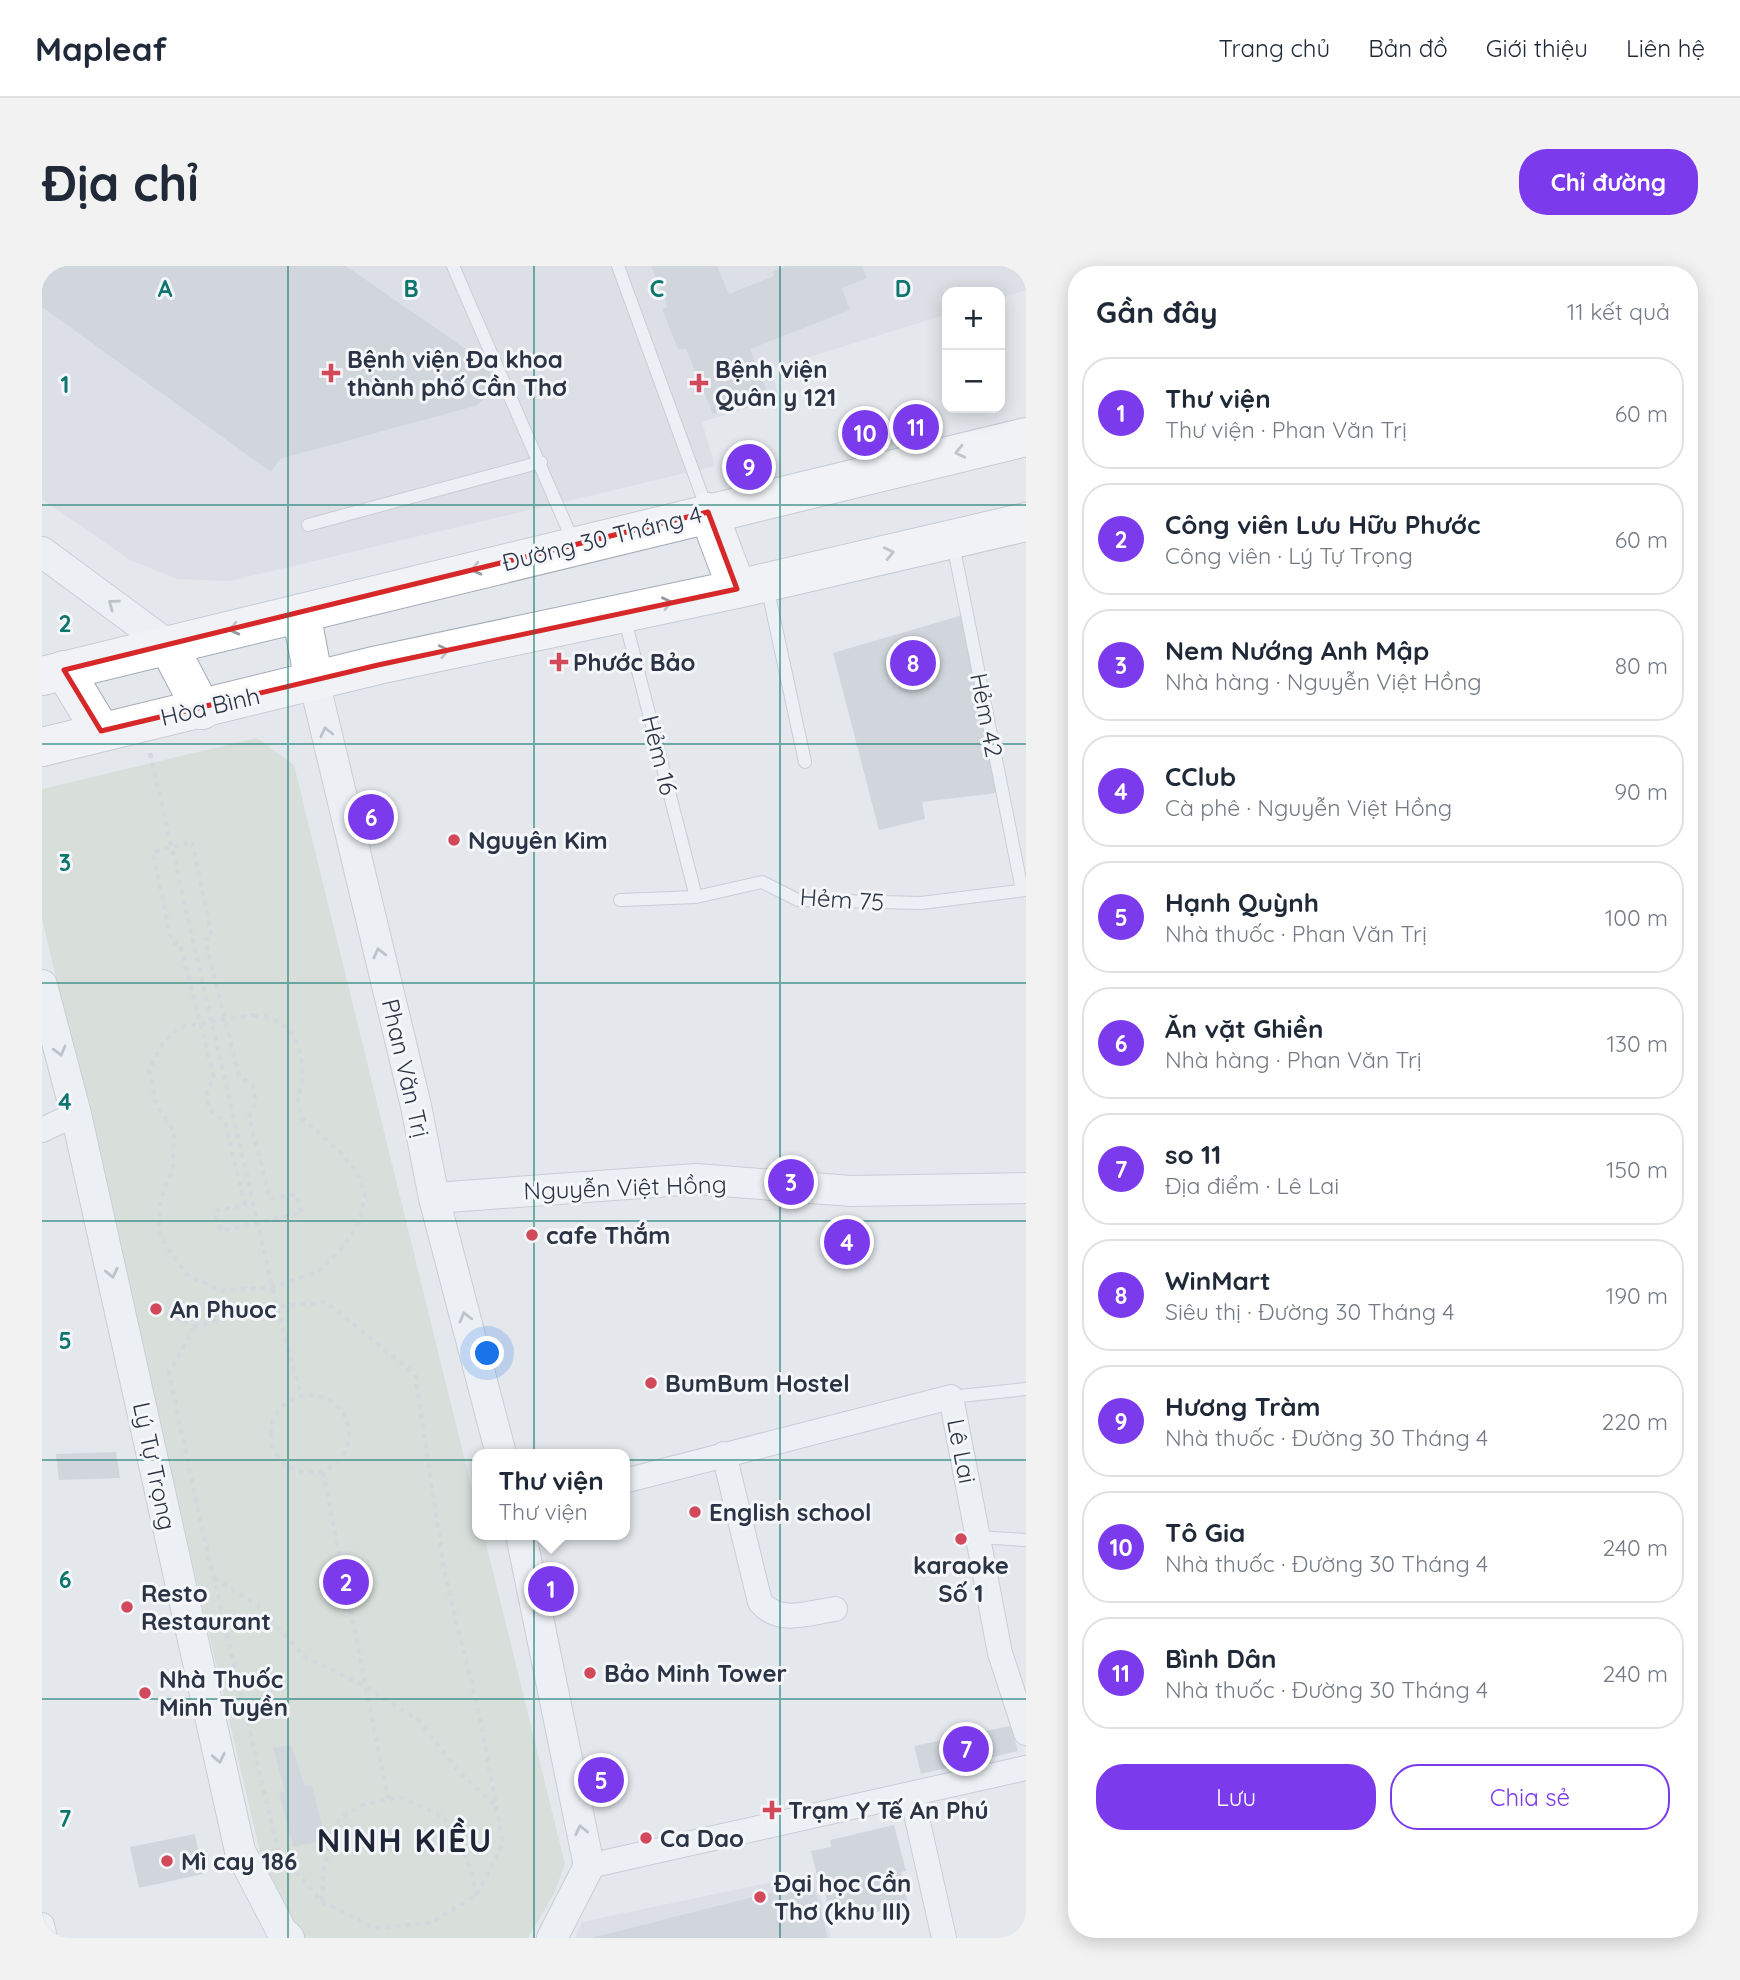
<!DOCTYPE html>
<html lang="vi">
<meta charset="utf-8">
<style>
:root{--surface:#fff;--page:#f2f2f3;--text:#1f2937;--muted:#747a83;--line:#e0e1e3;--accent:#7c3aed}
body{margin:0;font-family:Quicksand,sans-serif;background:var(--page);color:var(--text)}
.controls{position:absolute;right:21px;top:21px;display:grid;overflow:hidden;border-radius:14px;box-shadow:0 4px 18px #0003}
.controls button{width:63px;height:63px;display:grid;place-items:center;padding:0;border:0;border-bottom:2px solid var(--line);background:var(--surface);color:var(--text);font:35px sans-serif}
.you{position:absolute;left:446px;top:1088px;width:24px;height:24px;margin:-18px;border:5px solid #fff;border-radius:50%;background:#1a73e8;box-shadow:0 0 0 10px #1a73e833}
.badge{display:grid;place-items:center;width:46px;height:46px;border-radius:50%;background:var(--accent);color:#fff;font-size:23px;font-weight:700}
.pin{position:absolute;translate:-50% -50%;border:4px solid #fff;box-shadow:0 2px 7px #0006}
.popup{position:absolute;left:430px;top:1183px;width:158px;height:91px;box-sizing:border-box;display:grid;place-content:center;border-radius:14px;background:var(--surface);filter:drop-shadow(0 2px 5px #0005);font-size:23px;white-space:nowrap;color:var(--muted)}
.popup b{font-size:26px;color:var(--text)}
.popup::after{content:'';position:absolute;left:50%;top:100%;margin-left:-14px;border:14px solid transparent;border-top-color:var(--surface)}
.list{margin:0;padding:0;list-style:none}
h2{display:flex;justify-content:space-between;align-items:center;height:91px;margin:0;padding:0 28px;font-size:30px}
h2 small{font-size:23px;font-weight:400;color:var(--muted)}
.list li{display:grid;grid-template-columns:46px 1fr auto;gap:21px;align-items:center;box-sizing:border-box;height:112px;margin:0 14px 14px;padding:0 14px;border:2px solid var(--line);border-radius:28px}
.list b{display:block;font-size:26px;white-space:nowrap}
.list p{margin:0;font-size:23px;white-space:nowrap;color:var(--muted)}
.list em{font-size:23px;font-style:normal;color:var(--muted)}
.actions{display:flex;gap:14px;padding:21px 28px}
.actions a{flex:1;padding:16px 0;border:2px solid var(--accent);border-radius:28px;text-align:center;font-size:24px;color:var(--accent)}
.actions .main{background:var(--accent);color:#fff}
.map{position:relative;flex:none;width:984px;height:1672px;overflow:hidden;border-radius:28px}
header{display:flex;align-items:center;gap:42px;box-sizing:border-box;height:98px;padding:0 35px;background:var(--surface);border-bottom:2px solid var(--line)}
header strong{font-size:33px}
nav{display:flex;gap:38px;margin-inline-start:auto;font-size:24px}
.intro{display:flex;align-items:center;justify-content:space-between;box-sizing:border-box;height:168px;padding:0 42px}
h1{margin:0;font-size:49px}
.button{padding:18px 32px;border-radius:28px;background:var(--accent);color:#fff;font-size:24px;font-weight:700}
main{display:flex;gap:42px;padding:0 42px}
aside{flex:1;background:var(--surface);border-radius:28px;box-shadow:0 4px 18px #0003}
.map>svg:first-child{display:block}
.built{fill:#d2d6de}
.green{fill:#c9d6c5}
.building{fill:#bbc0ca}
.lines{fill:none;stroke-linecap:round;stroke-linejoin:round}
.service-casing{stroke:#a9aeb7;stroke-width:14}
.minor-casing{stroke:#a9aeb7;stroke-width:26}
.tertiary-casing{stroke:#a9aeb7;stroke-width:32}
.primary-casing{stroke:#a3abb8;stroke-width:40}
.path{stroke:#c2c5cb;stroke-width:4.5;stroke-dasharray:5 5;stroke-linecap:butt}
.service{stroke:#f7f8fa;stroke-width:12}
.minor{stroke:#f7f8fa;stroke-width:24}
.tertiary{stroke:#f7f8fa;stroke-width:30}
.primary{stroke:#fff;stroke-width:38}
.oneway{stroke:#959aa2}
.oneway2{stroke:#9196a0}
.marked{fill:none;stroke:#d62828;stroke-width:5;stroke-linejoin:round}
.grid{fill:none;stroke:#0f766e;stroke-width:2;stroke-opacity:0.55}
.poi-dot{fill:#d1495b;stroke:#f4f6f9;stroke-width:2.5}
.labels{text-anchor:middle;dominant-baseline:central;stroke-width:6;stroke-linejoin:round;paint-order:stroke}
.poi-label{font-size:24px;font-weight:bold;fill:#2b3445;stroke:#f4f6f9;text-anchor:start}
.street-label{font-size:24px;fill:#2b3445;stroke:#f4f6f9}
.district-label{font-size:32px;font-weight:bold;letter-spacing:2px;fill:#1d2536;stroke:#f4f6f9}
.grid-label{font-size:23px;text-anchor:middle;font-weight:bold;fill:#0f766e;stroke:#f4f6f9;stroke-width:6;stroke-linejoin:round;paint-order:stroke}
</style>
<header>
<strong>Mapleaf</strong>
<nav><a>Trang chủ</a><a>Bản đồ</a><a>Giới thiệu</a><a>Liên hệ</a></nav>
</header>
<div class="intro"><h1>Địa chỉ</h1><a class="button">Chỉ đường</a></div>
<main>
<div class="map">
<svg width="984" height="1672" viewBox="0 0 984 1672">
<rect width="100%" height="100%" fill="#e4e7ec"/>
<path class="built" d="M0,0H984V24L958,32V26H905V48L729,103L737,132L660,156L673,200L188,315L135,313L88,294L0,233Z
M773,1607L789,1672H533L540,1656Z"/>
<path class="green" d="M215,472L252,499L435,1244V1269H442L523,1598L512,1628L486,1672H259L251,1655L226,1621L0,652V523Z"/>
<path class="building" d="M0,0H304L444,97L452,117L449,128L433,140L238,193L229,206L0,41Z
M609,0H675L687,28L732,10L730,6L744,0H820L825,12L800,22L808,44L708,83L725,126L671,148L644,83H636L620,43L626,41Z
M921,349L954,527L880,536L883,553L837,564L791,387Z
M74,1186L78,1212L17,1214L14,1188Z
M968,1460L976,1485L879,1508L872,1480Z
M249,1479L263,1520L270,1519L284,1575L251,1581L237,1527L243,1525L231,1482Z
M852,1559L864,1605L859,1606L866,1639L789,1656L782,1621L778,1622L769,1585L789,1581L788,1574Z
M153,1568L161,1608L97,1622L88,1581Z
M771,1616L786,1672H552V1671Z"/>
<g class="lines">
<defs>
<path id="service" d="M411,0L531,275
M576,0L665,243
M266,259L499,196
M911,278L980,624
M725,320L763,496
M582,350L654,631
M578,634L654,631L720,616L756,634L879,637L984,624
M909,1131L984,1123
M936,1271L984,1274"/>
<path id="minor" d="M0,864L34,848
M682,1188L718,1336C737,1359 766,1347 793,1343
M582,1215L909,1131L958,1387L984,1467
M870,1530L902,1672
M547,1600L984,1502
M0,1659L3,1672"/>
<path id="tertiary" d="M0,286L126,379
M272,415L374,840L392,932L459,1188
M0,719L34,848L198,1585L239,1664L247,1672
M392,932L654,913L809,925L984,922
M479,1269L547,1600L510,1672"/>
<path id="primary" d="M666,246L695,323
M259,347L272,415
M126,379L160,444
M22,404L59,465
M0,410L984,171
M0,481L336,399L695,323L984,256"/>
</defs>
<use href="#service" class="service-casing"/>
<use href="#minor" class="minor-casing"/>
<use href="#tertiary" class="tertiary-casing"/>
<use href="#primary" class="primary-casing"/>
<path class="path" d="M108,487L235,1041L259,1130
M150,576L170,671L163,674L197,810L211,820L214,836L207,851L228,933L254,928L260,947L179,965L173,945L203,939L183,856L167,843L165,825L172,811L138,678L130,677L111,586Z
M212,749C220,751 231,752 238,757C260,769 266,811 255,831L260,852L299,887L315,907L323,929L318,955L300,983L275,1006L231,1021L178,1025L144,1008L117,969L118,934L131,903L132,866L114,837L107,804L121,777L137,761Z
M105,1040L153,1060L235,1041L284,1036L373,1108L403,1309L438,1452L461,1577L435,1629L388,1657L332,1662L280,1636L236,1585L159,1258L127,1107L153,1060
M229 1168a39 39 0 1 1 78 0a39 39 0 1 1-78 0Z
M281,1206L346,1533
M172,1312L215,1339L263,1391L323,1420L377,1455L416,1505L454,1541
M280,1635L282,1601L297,1552L321,1539L358,1531L402,1551L425,1592L435,1629"/>
<use href="#service" class="service"/>
<use href="#minor" class="minor"/>
<use href="#tertiary" class="tertiary"/>
<use href="#primary" class="primary"/>
</g>
<defs><path id="oneway-chevron" d="M-2-3.5L2.5 0L-2 3.5" fill="none" stroke-width="1.6" stroke-linecap="round" stroke-linejoin="round" transform="scale(1.75)"/></defs>
<g class="oneway">
<use href="#oneway-chevron" transform="translate(918 186) rotate(167)"/>
<use href="#oneway-chevron" transform="translate(847 287) rotate(-13)"/>
<use href="#oneway-chevron" transform="translate(434 303) rotate(166)"/>
<use href="#oneway-chevron" transform="translate(625 337) rotate(-12)"/>
<use href="#oneway-chevron" transform="translate(192 363) rotate(166)"/>
<use href="#oneway-chevron" transform="translate(402 385) rotate(-12)"/>
</g>
<g class="oneway2">
<use href="#oneway-chevron" transform="translate(71 338) rotate(-144)"/>
<use href="#oneway-chevron" transform="translate(284 466) rotate(-103)"/>
<use href="#oneway-chevron" transform="translate(337 687) rotate(-104)"/>
<use href="#oneway-chevron" transform="translate(18 785) rotate(75)"/>
<use href="#oneway-chevron" transform="translate(70 1007) rotate(77)"/>
<use href="#oneway-chevron" transform="translate(423 1051) rotate(-105)"/>
<use href="#oneway-chevron" transform="translate(177 1492) rotate(78)"/>
<use href="#oneway-chevron" transform="translate(539 1564) rotate(-102)"/>
</g>
<path d="M0 0H984V1672H0ZM666,246L695,323L336,399L59,465L22,404Z" fill="#e4e7ec" fill-opacity=".55" fill-rule="evenodd"/>
<path class="marked" d="M666,246L695,323L336,399L59,465L22,404Z"/>
<path class="grid" d="M246,0V1672M492,0V1672M738,0V1672M0,239H984M0,478H984M0,717H984M0,955H984M0,1194H984M0,1433H984"/>
<g class="poi-dot">
<path d="M285.5 96.5h7v7h7v7h-7v7h-7v-7h-7v-7h7z"/>
<path d="M653.5 106.5h7v7h7v7h-7v7h-7v-7h-7v-7h7z"/>
<path d="M513.5 385.5h7v7h7v7h-7v7h-7v-7h-7v-7h7z"/>
<circle cx="412" cy="574" r="7"/>
<circle cx="490" cy="969" r="7"/>
<circle cx="114" cy="1043" r="7"/>
<circle cx="609" cy="1117" r="7"/>
<circle cx="653" cy="1246" r="7"/>
<circle cx="919" cy="1273" r="7"/>
<circle cx="85" cy="1341" r="7"/>
<circle cx="548" cy="1407" r="7"/>
<circle cx="103" cy="1427" r="7"/>
<path d="M726.5 1533.5h7v7h7v7h-7v7h-7v-7h-7v-7h7z"/>
<circle cx="604" cy="1572" r="7"/>
<circle cx="125" cy="1595" r="7"/>
<circle cx="718" cy="1631" r="7"/>
</g>
<g class="labels">
<g class="poi-label">
<text x="305" y="93">Bệnh viện Đa khoa<tspan x="305" dy="28">thành phố Cần Thơ</tspan></text>
<text x="673" y="103">Bệnh viện<tspan x="673" dy="28">Quân y 121</tspan></text>
<text x="531" y="396">Phước Bảo</text>
<text x="426" y="574">Nguyên Kim</text>
<text x="504" y="969">cafe Thắm</text>
<text x="128" y="1043">An Phuoc</text>
<text x="623" y="1117">BumBum Hostel</text>
<text x="667" y="1246">English school</text>
<text x="919" y="1299" text-anchor="middle">karaoke<tspan x="919" dy="28">Số 1</tspan></text>
<text x="99" y="1327">Resto<tspan x="99" dy="28">Restaurant</tspan></text>
<text x="562" y="1407">Bảo Minh Tower</text>
<text x="117" y="1413">Nhà Thuốc<tspan x="117" dy="28">Minh Tuyền</tspan></text>
<text x="746" y="1544">Trạm Y Tế An Phú</text>
<text x="618" y="1572">Ca Dao</text>
<text x="139" y="1595">Mì cay 186</text>
<text x="732" y="1617">Đại học Cần<tspan x="732" dy="28">Thơ (khu III)</tspan></text>
</g>
<g class="street-label">
<text transform="translate(560 272) rotate(-14)">Đường 30 Tháng 4</text>
<text transform="translate(168 440) rotate(-13)">Hòa Bình</text>
<text transform="translate(945 449) rotate(79)">Hẻm 42</text>
<text transform="translate(618 489) rotate(76)">Hẻm 16</text>
<text transform="translate(800 633) rotate(4)">Hẻm 75</text>
<text transform="translate(364 802) rotate(77)">Phan Văn Trị</text>
<text transform="translate(583 921) rotate(-2)">Nguyễn Việt Hồng</text>
<text transform="translate(920 1185) rotate(79)">Lê Lai</text>
<text transform="translate(113 1200) rotate(78)">Lý Tự Trọng</text>
</g>
<g class="district-label">
<text x="363" y="1574">NINH KIỀU</text>
</g>
</g>
<g class="grid-label">
<text x="123" y="31">A</text>
<text x="369" y="31">B</text>
<text x="615" y="31">C</text>
<text x="861" y="31">D</text>
<text x="23" y="127">1</text>
<text x="23" y="366">2</text>
<text x="23" y="605">3</text>
<text x="23" y="844">4</text>
<text x="23" y="1083">5</text>
<text x="23" y="1322">6</text>
<text x="23" y="1561">7</text>
</g>
</svg>
<div class="controls">
<button>+</button>
<button>−</button>
</div>
<div class="you"></div>
<div class="pin badge" style="left:509px;top:1323px">1</div>
<div class="popup"><b>Thư viện</b>Thư viện</div>
<div class="pin badge" style="left:304px;top:1316px">2</div>
<div class="pin badge" style="left:749px;top:916px">3</div>
<div class="pin badge" style="left:805px;top:976px">4</div>
<div class="pin badge" style="left:559px;top:1514px">5</div>
<div class="pin badge" style="left:329px;top:551px">6</div>
<div class="pin badge" style="left:924px;top:1483px">7</div>
<div class="pin badge" style="left:871px;top:397px">8</div>
<div class="pin badge" style="left:707px;top:201px">9</div>
<div class="pin badge" style="left:823px;top:167px">10</div>
<div class="pin badge" style="left:874px;top:161px">11</div>
</div>
<aside>
<h2>Gần đây<small>11 kết quả</small></h2>
<ul class="list">
<li><span class="badge">1</span><div><b>Thư viện</b><p>Thư viện · Phan Văn Trị</p></div><em>60 m</em></li>
<li><span class="badge">2</span><div><b>Công viên Lưu Hữu Phước</b><p>Công viên · Lý Tự Trọng</p></div><em>60 m</em></li>
<li><span class="badge">3</span><div><b>Nem Nướng Anh Mập</b><p>Nhà hàng · Nguyễn Việt Hồng</p></div><em>80 m</em></li>
<li><span class="badge">4</span><div><b>CClub</b><p>Cà phê · Nguyễn Việt Hồng</p></div><em>90 m</em></li>
<li><span class="badge">5</span><div><b>Hạnh Quỳnh</b><p>Nhà thuốc · Phan Văn Trị</p></div><em>100 m</em></li>
<li><span class="badge">6</span><div><b>Ăn vặt Ghiền</b><p>Nhà hàng · Phan Văn Trị</p></div><em>130 m</em></li>
<li><span class="badge">7</span><div><b>so 11</b><p>Địa điểm · Lê Lai</p></div><em>150 m</em></li>
<li><span class="badge">8</span><div><b>WinMart</b><p>Siêu thị · Đường 30 Tháng 4</p></div><em>190 m</em></li>
<li><span class="badge">9</span><div><b>Hương Tràm</b><p>Nhà thuốc · Đường 30 Tháng 4</p></div><em>220 m</em></li>
<li><span class="badge">10</span><div><b>Tô Gia</b><p>Nhà thuốc · Đường 30 Tháng 4</p></div><em>240 m</em></li>
<li><span class="badge">11</span><div><b>Bình Dân</b><p>Nhà thuốc · Đường 30 Tháng 4</p></div><em>240 m</em></li>
</ul>
<div class="actions"><a class="main">Lưu</a><a>Chia sẻ</a></div>
</aside>
</main>
